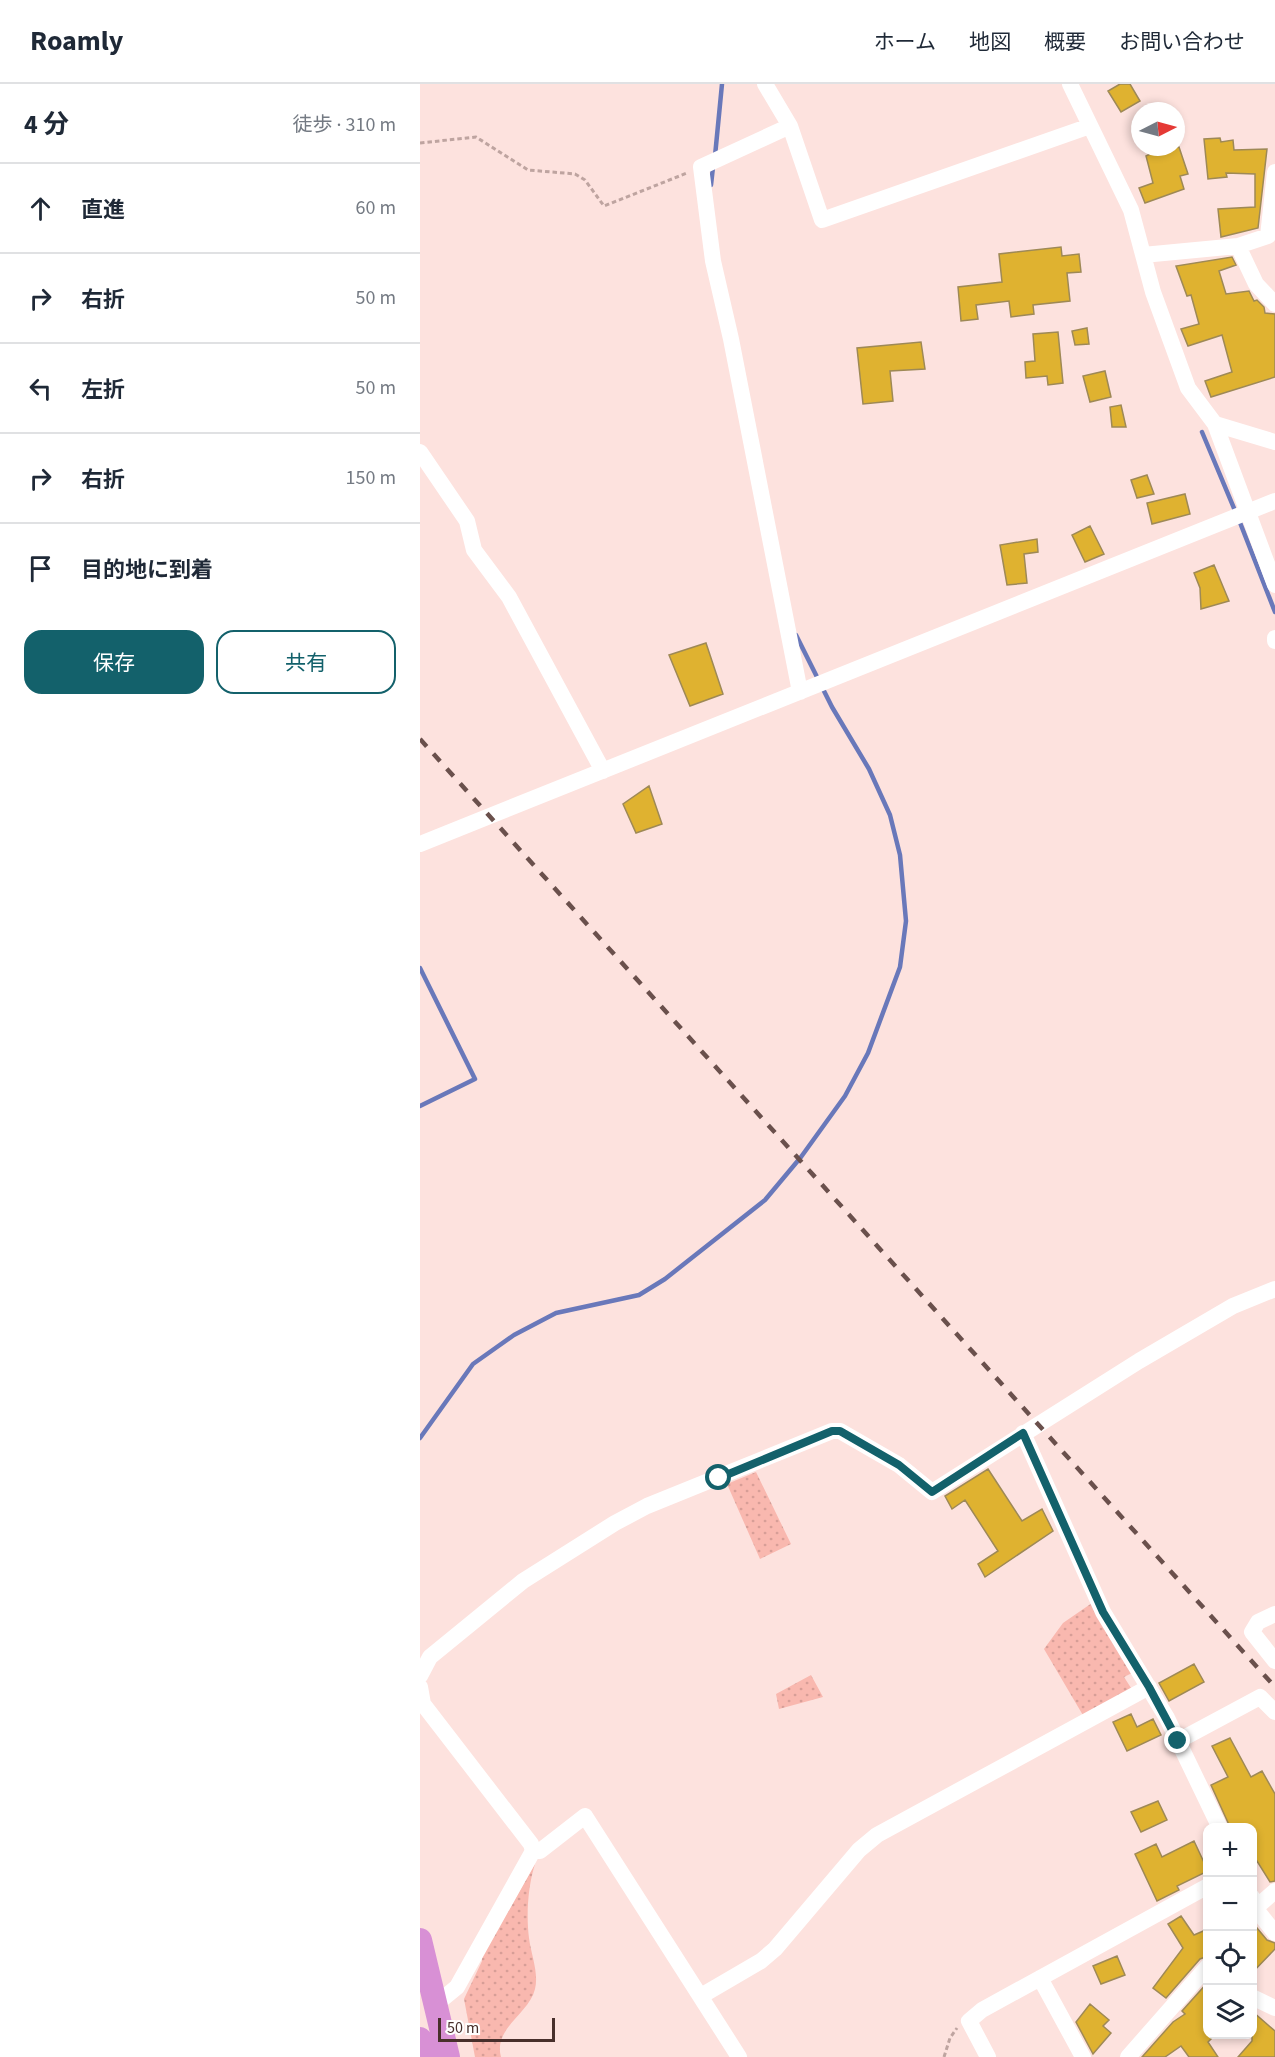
<!DOCTYPE html>
<html lang="ja">
<meta charset="utf-8">
<style>
:root{--surface:#fff;--page:#f2f2f3;--text:#1f2937;--muted:#747a83;--line:#e0e1e3;--accent:#13616b}
body{margin:0;font-family:"Source Sans 3","Noto Sans JP",sans-serif;background:var(--page);color:var(--text)}
.controls{position:absolute;right:18px;bottom:18px;display:grid;overflow:hidden;border-radius:12px;box-shadow:0 3px 9px #0003}
.controls button{width:54px;height:54px;display:grid;place-items:center;padding:0;border:0;border-bottom:2px solid var(--line);background:var(--surface);color:var(--text);font:30px sans-serif}
.compass{position:absolute;left:711px;top:18px;width:54px;height:54px;border-radius:50%;background:var(--surface);box-shadow:0 3px 9px #0003;rotate:84deg}
.scale{position:absolute;left:18px;bottom:15px;width:117px;box-sizing:border-box;padding-left:6px;border:3px solid #482f2b;border-top:0;font-size:16px;line-height:21px;white-space:nowrap;color:#482f2b;-webkit-text-stroke:4px #fff;paint-order:stroke}
.stop{position:absolute;width:18px;height:18px;margin:-14px;border:4px solid #13616b;border-radius:50%;background:#fff}
.stop.end{background:#13616b;border-color:#fff;box-shadow:0 2px 6px #0008}
.list{margin:0;padding:0;list-style:none}
h2{display:flex;justify-content:space-between;align-items:center;height:78px;margin:0;padding:0 24px;font-size:26px}
h2 small{font-size:20px;font-weight:400;color:var(--muted)}
.list li{display:grid;grid-template-columns:39px 1fr auto;gap:18px;align-items:center;box-sizing:border-box;height:90px;padding:0 24px;border-top:2px solid var(--line)}
.list b{display:block;font-size:22px;white-space:nowrap}
.list em{font-size:20px;font-style:normal;color:var(--muted)}
.actions{display:flex;gap:12px;padding:18px 24px}
.actions a{flex:1;padding:14px 0;border:2px solid var(--accent);border-radius:18px;text-align:center;font-size:21px;color:var(--accent)}
.actions .main{background:var(--accent);color:#fff}
.icon{flex:none;width:33px;height:33px;fill:none;stroke:currentColor;stroke-width:2;stroke-linecap:round;stroke-linejoin:round}
.map{position:relative;flex:none;width:855px;height:1973px;overflow:hidden}
header{display:flex;align-items:center;gap:36px;box-sizing:border-box;height:84px;padding:0 30px;background:var(--surface);border-bottom:2px solid var(--line)}
header strong{font-size:28px}
nav{display:flex;gap:33px;margin-inline-start:auto;font-size:21px}
main{display:flex}
aside{flex:1;background:var(--surface)}
.map>svg:first-child{display:block}
.grass{fill:url(#grass-dots)}
.lines{fill:none;stroke-linecap:round;stroke-linejoin:round}
.stream{stroke:#6978ba;stroke-width:4.5}
.building{fill:#dfb230;stroke:#9e8956;stroke-width:1.5}
.path{stroke:#bea4a0;stroke-width:3;stroke-dasharray:4.5 3;stroke-linecap:butt}
.minor{stroke:#fff;stroke-width:16}
.highway{stroke:#d890d5;stroke-width:24}
.rail{stroke:#6a504c;stroke-width:4.5;stroke-dasharray:10 10;stroke-linecap:butt}
.route{stroke:#13616b;stroke-width:8}
</style>
<header>
<strong>Roamly</strong>
<nav><a>ホーム</a><a>地図</a><a>概要</a><a>お問い合わせ</a></nav>
</header>
<main>
<aside>
<h2>4 分<small>徒歩 · 310 m</small></h2>
<ul class="list">
<li><svg class="icon" aria-label="ahead" viewBox="0 0 24 24"><path d="M12 20V5M6 11l6-6 6 6"/></svg><div><b>直進</b></div><em>60 m</em></li>
<li><svg class="icon" aria-label="right" viewBox="0 0 24 24"><path d="M7 20v-9h11M14 6l5 5-5 5"/></svg><div><b>右折</b></div><em>50 m</em></li>
<li><svg class="icon" aria-label="left" viewBox="0 0 24 24"><path d="M17 20v-9H6M10 6l-5 5 5 5"/></svg><div><b>左折</b></div><em>50 m</em></li>
<li><svg class="icon" aria-label="right" viewBox="0 0 24 24"><path d="M7 20v-9h11M14 6l5 5-5 5"/></svg><div><b>右折</b></div><em>150 m</em></li>
<li><svg class="icon" aria-label="arrive" viewBox="0 0 24 24"><path d="M6 21V4h12l-3 4 3 4H6"/></svg><div><b>目的地に到着</b></div></li>
</ul>
<div class="actions"><a class="main">保存</a><a>共有</a></div>
</aside>
<div class="map">
<svg width="855" height="1973" viewBox="0 0 855 1973">
<defs>
<pattern id="grass-dots" width="8" height="8" patternUnits="userSpaceOnUse" patternTransform="scale(1.5)"><rect width="8" height="8" fill="#f9b8af"/><path d="M2 2h.1M6 6h.1" fill="none" stroke="#d79e97" stroke-width="1.8" stroke-linecap="round"/></pattern>
</defs>
<rect width="100%" height="100%" fill="#fde2de"/>
<path class="grass" d="M336,1388L371,1460L340,1475L307,1400Z
M672,1519L712,1589L704,1593L713,1607L664,1633L624,1565L643,1539Z
M391,1591L403,1613L359,1625L356,1610Z
M115,1780C108,1802 106,1831 109,1854C111,1870 119,1889 115,1905C109,1930 73,1944 81,1973H55L44,1915L62,1877V1873Z"/>
<g class="lines">
<path class="stream" d="M295,72L302,0
M291,101L293,83
M782,348L816,429
M819,436L855,528
M0,884L55,995L0,1022
M0,1354L53,1280L94,1251L136,1229L219,1211L245,1195L345,1116L381,1073L425,1012L448,969L480,883L486,837L480,771L470,731L449,685L412,623L376,551"/>
</g>
<path class="building" d="M700,0H710L720,17L701,28L688,7Z
M800,54L801,58L813,56L814,66L847,65L838,144L801,153L798,125L835,123V90L806,89L807,93L788,95L784,55Z
M745,63H759L768,90L760,92L764,105L725,119L719,104L733,99L726,72Z
M641,163L642,172L659,170L661,188L647,189L650,217L613,221L614,230L591,233L589,217L556,221L558,235L541,237L538,203L582,198L579,170Z
M812,173L816,181L799,187L806,210L829,207L834,217L837,216L844,223L845,229L855,230V293L791,313L785,297L812,288L802,251L768,262L761,245L779,240L771,211L767,212L756,182Z
M667,244L669,260L655,261L652,247Z
M638,248L643,299L628,301L627,292L606,294L605,278L615,277L613,250Z
M501,258L505,285L470,287L473,317L443,320L437,264Z
M685,287L691,313L670,318L663,292Z
M701,321L706,343H692L690,323Z
M727,391L734,410L717,414L711,396Z
M765,410L770,430L732,440L727,419Z
M670,442L684,470L665,478L652,451Z
M617,455L618,468L604,470L607,499L587,501L580,461Z
M794,481L809,517L781,525L780,504L774,489Z
M286,559L303,610L270,622L249,571Z
M229,702L242,740L216,749L203,720Z
M568,1385L602,1437L622,1425L633,1447L565,1493L558,1480L578,1467L545,1416L532,1425L525,1412Z
M774,1580L784,1598L749,1617L739,1599Z
M711,1630L717,1643L733,1635L741,1651L707,1667L693,1638Z
M810,1654L831,1693L842,1687L855,1710V1797L850,1798L837,1777L832,1780V1743H810L791,1701L808,1693L792,1662Z
M738,1717L747,1736L721,1748L711,1728Z
M774,1757L788,1787L757,1802L759,1806L737,1817L715,1770L736,1760L742,1773Z
M761,1832L774,1851L788,1845V1872L780,1875L746,1914L733,1904L763,1864L748,1840Z
M832,1838L847,1856L855,1859V1865L832,1889Z
M697,1872L705,1891L681,1900L673,1882Z
M788,1898V1950H796L788,1958L798,1973H769L761,1962L745,1973H722L753,1938L765,1930L762,1927Z
M670,1920L689,1936L683,1942L691,1949L673,1970L656,1938Z
M832,1927L855,1947V1973H818L832,1957Z"/>
<g class="lines">
<path class="path" d="M0,59L56,53L108,86L155,90L165,96L184,122L267,89
M524,1973L530,1954L537,1944"/>
<path class="minor" d="M345,0L370,42L402,136L670,42
M650,0L711,126L733,208L768,304L795,340L855,501
M370,42L281,83L293,177L311,255L380,608
M855,88L848,152L818,162L836,200L855,220
M723,171L818,162
M795,340L855,358
M0,368L47,437L54,466L89,513L183,687
M855,554V557
M0,760L855,417
M603,1349L683,1528L747,1634L800,1744
M855,1530L838,1538L832,1548L855,1577
M0,1592L10,1573L103,1497L195,1439L227,1422L412,1347H420L479,1381L512,1408L719,1277L813,1222L855,1205
M0,1603L3,1620L111,1760L113,1767L37,1903L15,1921
M758,1657L840,1613L855,1628
M113,1767H120L165,1732L319,1973
M832,1813L839,1829L855,1849
M832,1827L855,1807
M620,1894L663,1973
M281,1912L341,1877L355,1865L439,1766L457,1751L729,1603
M832,1913L855,1924
M568,1973L549,1937L562,1926L788,1802
M708,1973L788,1882"/>
<path class="highway" d="M0,1856L28,1973
M0,1955L4,1973"/>
<path class="rail" d="M0,655L855,1603"/>
</g>
<g class="lines">
<path class="route" d="M299,1394L412,1347H420L479,1381L512,1408L603,1349L683,1528L729,1603L758,1657"/>
</g>
</svg>
<div class="controls">
<button>+</button>
<button>−</button>
<button><svg class="icon" aria-label="locate" viewBox="0 0 24 24"><circle cx="12" cy="12" r="6"/><path d="M12 2v4M12 18v4M2 12h4M18 12h4"/></svg></button>
<button><svg class="icon" aria-label="layers" viewBox="0 0 24 24"><path d="M12 4l9 5-9 5-9-5zM3 14l9 5 9-5"/></svg></button>
</div>
<svg class="compass" viewBox="-18 -18 36 36"><path d="M0-13l5 13h-10z" fill="#e53935"/><path d="M0 13l5-13h-10z" fill="#747a83"/></svg>
<div class="scale">50 m</div>
<div class="stop" style="left:299px;top:1394px"></div>
<div class="stop end" style="left:758px;top:1657px"></div>
</div>
</main>
